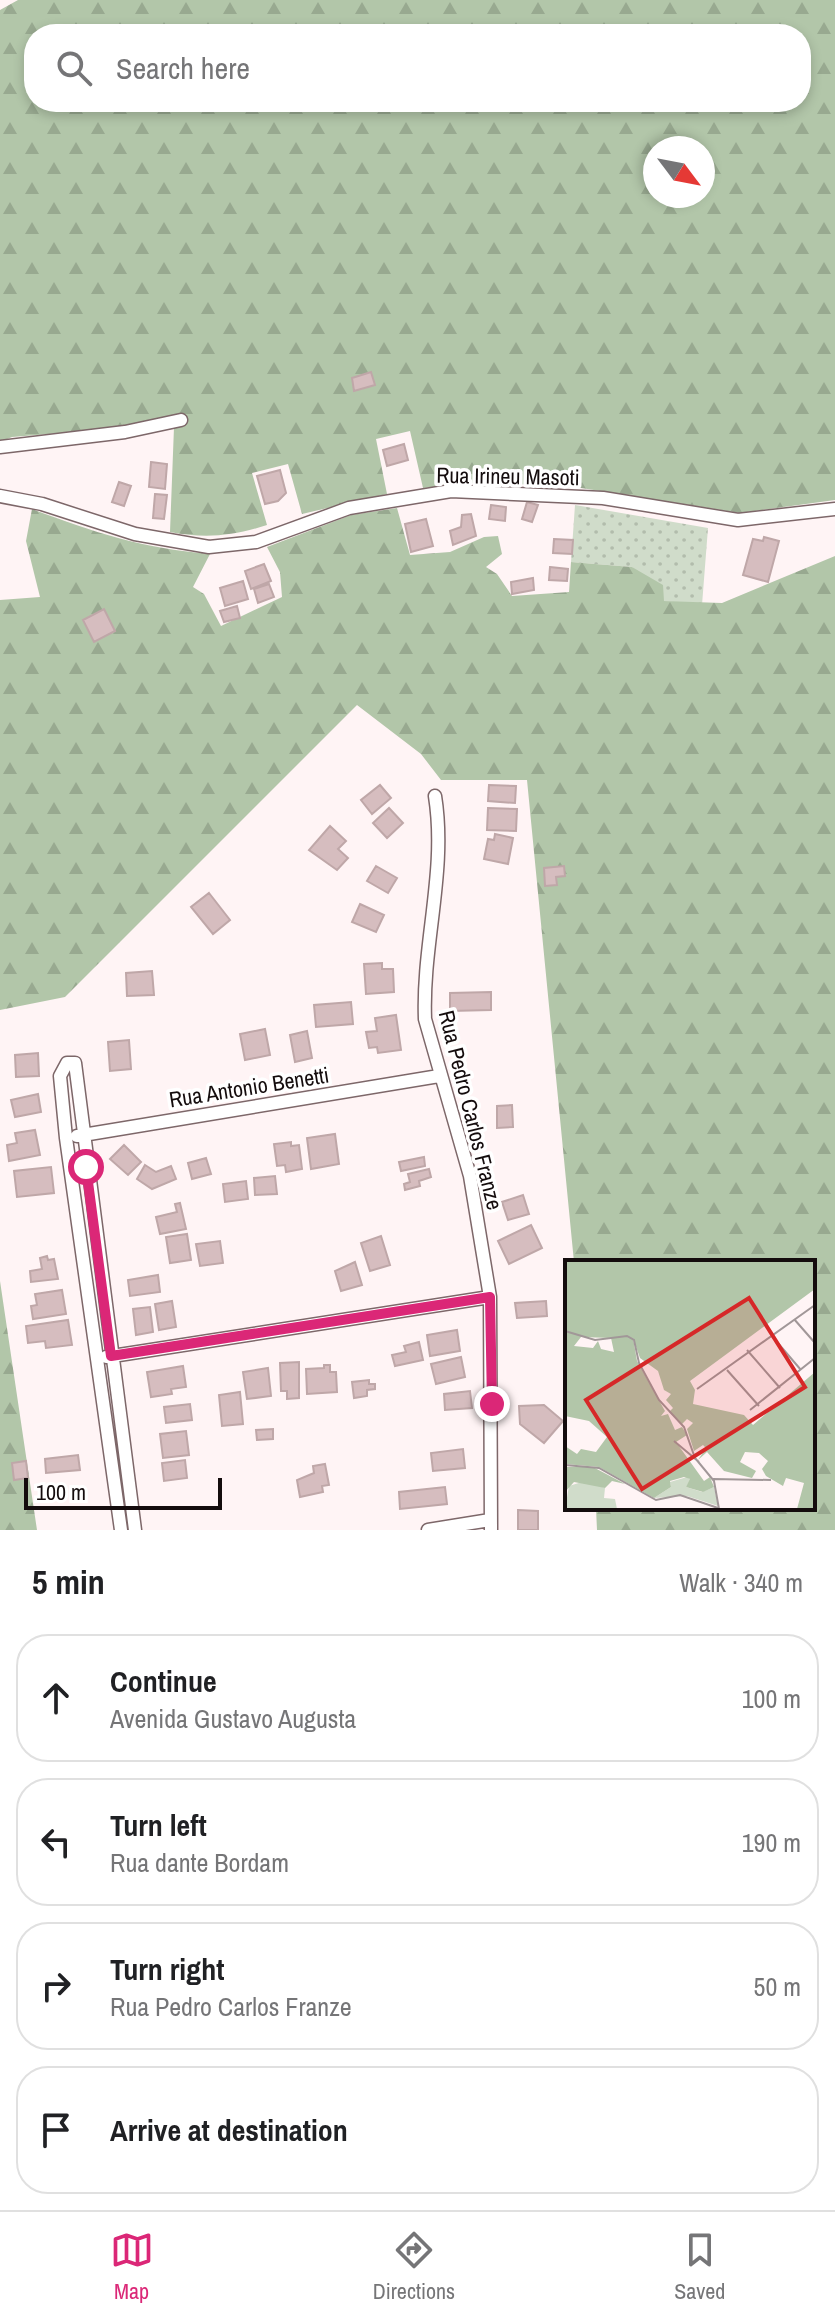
<!DOCTYPE html>
<meta charset="utf-8">
<style>
:root{--surface:#fff;--page:#f6f6f6;--text:#202124;--muted:#757577;--line:#e0e0e0;--accent:#db2777}
body{margin:0;font-family:"Archivo Narrow",sans-serif;background:var(--page);color:var(--text)}
.compass{position:absolute;left:643px;top:136px;width:72px;height:72px;border-radius:50%;background:var(--surface);box-shadow:0 4px 12px #0003;rotate:122deg}
.scale{position:absolute;left:24px;bottom:20px;width:198px;box-sizing:border-box;padding-left:8px;border:4px solid #140c0d;border-top:0;font-size:22px;line-height:28px;white-space:nowrap;color:#140c0d;-webkit-text-stroke:6px #fff;paint-order:stroke}
.stop{position:absolute;width:24px;height:24px;margin:-18px;border:6px solid #db2777;border-radius:50%;background:#fff}
.stop.end{background:#db2777;border-color:#fff;box-shadow:0 2px 8px #0008}
.list{margin:0;padding:0;list-style:none}
h2{display:flex;justify-content:space-between;align-items:center;height:104px;margin:0;padding:0 32px;font-size:34px}
h2 small{font-size:26px;font-weight:400;color:var(--muted)}
.list li{display:grid;grid-template-columns:52px 1fr auto;gap:24px;align-items:center;box-sizing:border-box;height:128px;margin:0 16px 16px;padding:0 16px;border:2px solid var(--line);border-radius:32px}
.list b{display:block;font-size:30px;white-space:nowrap}
.list p{margin:0;font-size:26px;white-space:nowrap;color:var(--muted)}
.list em{font-size:26px;font-style:normal;color:var(--muted)}
.icon{flex:none;width:44px;height:44px;fill:none;stroke:currentColor;stroke-width:2;stroke-linecap:round;stroke-linejoin:round}
.map{position:relative;flex:none;width:835px;height:1530px;overflow:hidden}
.search{position:absolute;background:var(--surface);box-shadow:0 4px 12px #0003;left:24px;right:24px;top:24px;height:88px;display:flex;align-items:center;gap:20px;box-sizing:border-box;padding:0 28px;border-radius:32px;color:var(--muted);font-size:30px}
.sheet{height:680px;background:var(--surface)}
nav{display:flex;justify-content:space-around;align-items:center;box-sizing:border-box;height:112px;border-top:2px solid var(--line);background:var(--surface);font-size:22px;color:var(--muted)}
nav a{display:grid;justify-items:center;gap:4px}
nav .on{color:var(--accent)}
.map>svg:first-child{display:block}
.grass{fill:url(#grass-dots)}
.forest{fill:url(#forest-firs);fill-rule:evenodd}
.building{fill:#d6bdbf;stroke:#bfa7a8;stroke-width:2}
.lines{fill:none;stroke-linecap:round;stroke-linejoin:round}
.street-casing{stroke:#7d6769;stroke-width:15}
.street{stroke:#fff;stroke-width:12}
.route{stroke:#db2777;stroke-width:10}
.labels{text-anchor:middle;dominant-baseline:central;stroke-width:7;stroke-linejoin:round;paint-order:stroke}
.street-label{font-size:22px;fill:#140c0d;stroke:#fff}
.inset-road{fill:none;stroke:#a19798;stroke-width:2}
.view{fill:#d62828;fill-opacity:0.15;stroke:#d62828;stroke-width:4}
.inset-edge{fill:none;stroke:#140c0d;stroke-width:4}
</style>
<div class="map">
<svg width="835" height="1530" viewBox="0 0 835 1530">
<defs>
<pattern id="grass-dots" width="8" height="8" patternUnits="userSpaceOnUse" patternTransform="scale(2)"><rect width="8" height="8" fill="#d0dcca"/><path d="M2 2h.1M6 6h.1" fill="none" stroke="#b2bcac" stroke-width="1.8" stroke-linecap="round"/></pattern>
<pattern id="forest-firs" width="22" height="20" patternUnits="userSpaceOnUse" patternTransform="scale(2)"><rect width="22" height="20" fill="#b2c6a9"/><path d="M5 1l3.5 6h-7zM16 11l3.5 6h-7z" fill="#98a990"/></pattern>
</defs>
<rect width="100%" height="100%" fill="#fff4f5"/>
<path class="grass" d="M575,505L708,528L702,605L664,601L632,567L571,562Z"/>
<path class="forest" d="M18,0H835V500L740,513L581,488L483,482L423,488L410,431L376,439L387,494L302,514L288,464L252,473L267,525C233,536 206,539 170,532L174,427L184,425L182,414L111,429L12,437L0,442V10ZM34,34H801V102H34ZM655,148H703V196H655Z
M397,508L410,555L450,552L484,537L498,536L502,554L486,567L497,574L512,596L569,592L571,562L632,567L663,585L664,601L722,603L835,556V1530H597L596,1508H813V1262H574L527,780H441L421,754L357,705L65,997L0,1010V600L40,597L26,541L32,509C96,533 141,548 210,554L193,587L204,594L221,626L282,597L280,572L267,547L351,515Z
M0,1281L37,1530H0Z"/>
<path class="building" d="M371,372L375,385L354,391L352,378Z
M404,444L408,460L387,466L383,450Z
M151,462L167,464L165,489L149,487Z
M280,470L286,493L278,501L265,504L257,476Z
M119,482L131,486L124,506L112,502Z
M155,494L167,495L164,519L153,518Z
M527,502L538,505L532,522L522,519Z
M491,505L506,507L505,521L489,519Z
M471,514L476,536L453,545L450,531L461,527L462,515Z
M426,519L433,546L411,552L405,524Z
M764,537L779,541L768,582L743,575L753,539L763,541Z
M554,539L573,540L572,554L553,553Z
M264,564L271,581L251,589L245,571Z
M550,567L568,569L567,581L549,580Z
M533,578L534,590L512,594L511,582Z
M243,581L248,599L225,606L220,588Z
M269,584L274,597L258,603L254,589Z
M237,606L240,618L224,622L220,611Z
M104,609L115,631L94,642L83,620Z
M380,785L391,798L372,814L361,800Z
M489,785L516,786L515,803L488,801Z
M389,808L403,823L387,838L373,823Z
M488,808L517,809L516,831L487,830Z
M330,826L346,841L338,849L348,858L337,870L309,850Z
M495,834L513,838L508,864L484,859L488,839L494,840Z
M376,866L397,878L388,893L367,881Z
M564,866L565,876L556,877L557,885L545,886L544,868Z
M209,893L230,920L213,934L191,907Z
M360,904L384,915L376,932L352,922Z
M382,963V969H393L394,992L366,994L364,964Z
M152,971L154,995L127,996L126,973Z
M491,992V1010L450,1011V993Z
M351,1002L353,1024L316,1027L314,1005Z
M396,1015L401,1050L378,1053L377,1047L369,1048L366,1032L377,1031L375,1018Z
M265,1029L270,1055L245,1060L240,1034Z
M307,1031L312,1058L295,1062L290,1035Z
M129,1040L131,1069L110,1071L108,1042Z
M38,1053L39,1076L16,1077L15,1055Z
M38,1094L41,1112L15,1117L11,1100Z
M512,1105L513,1127L497,1128V1106Z
M35,1130L40,1155L9,1161L7,1145L17,1143L15,1133Z
M335,1134L339,1164L311,1169L307,1138Z
M291,1142V1146L299,1145L302,1169L286,1172L285,1165L277,1166L274,1144Z
M124,1145L141,1162L128,1175L110,1159Z
M424,1157L425,1166L401,1171L399,1162Z
M206,1158L211,1174L192,1179L188,1163Z
M145,1165L156,1172L171,1166L176,1179L152,1189L137,1179Z
M51,1167L54,1193L17,1197L14,1171Z
M429,1169L431,1177L419,1181L420,1186L405,1190L404,1184L410,1182L408,1174Z
M275,1176L277,1194L255,1195L254,1178Z
M246,1181L248,1199L225,1202L223,1184Z
M523,1195L529,1214L508,1220L502,1202Z
M180,1203L186,1229L160,1234L156,1217L177,1212L175,1204Z
M531,1225L542,1248L509,1264L498,1241Z
M187,1234L191,1260L170,1263L166,1237Z
M381,1236L390,1265L370,1271L361,1243Z
M220,1241L223,1263L200,1266L196,1244Z
M47,1256L48,1260L54,1259L58,1279L31,1282L30,1271L42,1269L40,1258Z
M355,1262L362,1285L341,1291L335,1271Z
M158,1275L160,1292L130,1296L128,1280Z
M62,1290L66,1314L33,1319L31,1306L37,1305L35,1294Z
M172,1301L176,1327L159,1330L155,1304Z
M546,1301L547,1316L517,1318L515,1303Z
M150,1307L153,1332L136,1335L133,1309Z
M68,1320L72,1345L46,1348L45,1341L28,1343L26,1326Z
M457,1330L460,1351L430,1356L427,1335Z
M419,1342L423,1360L395,1366L392,1355L406,1352L404,1346Z
M461,1357L465,1377L436,1384L431,1364Z
M299,1362V1398L287,1399V1391H281L280,1363Z
M324,1365H330V1372H336L337,1392L307,1394L306,1369L324,1368Z
M183,1366L186,1387L171,1389L172,1394L151,1397L147,1372Z
M268,1368L271,1396L247,1399L243,1372Z
M369,1380V1384H375V1389L367,1390V1396L354,1398L352,1382Z
M470,1391L472,1408L445,1410L444,1394Z
M240,1392L243,1424L222,1426L219,1395Z
M190,1404L192,1420L166,1423L164,1407Z
M544,1405L563,1421L544,1443L520,1424L519,1406Z
M273,1429V1439L257,1440L256,1430Z
M186,1431L189,1455L163,1458L160,1434Z
M463,1449L465,1468L433,1471L431,1453Z
M78,1455L80,1470L46,1473L45,1459Z
M185,1460L187,1478L164,1481L162,1463Z
M26,1461L28,1478L14,1480L12,1463Z
M325,1464L329,1485L322,1486L323,1492L300,1497L297,1480L314,1473L313,1466Z
M445,1487L447,1504L400,1509L399,1492Z
M518,1510L538,1511V1530H518Z"/>
<g class="lines">
<defs>
<path id="street" d="M0,447L125,432L181,420
M0,496L42,504L135,534L209,547L256,542L349,508L451,491L603,498L738,520L835,509
M435,796C447,871 422,944 425,1019L470,1176L490,1297L491,1530
M77,1136L439,1076
M106,1357L490,1297
M121,1530L66,1138L60,1076L67,1063H75L135,1530
M428,1530L490,1520"/>
</defs>
<use href="#street" class="street-casing"/>
<use href="#street" class="street"/>
</g>
<g class="lines">
<path class="route" d="M86,1167L111,1356L490,1297L492,1404"/>
</g>
<g class="labels">
<g class="street-label">
<text transform="translate(508 476) rotate(1)">Rua Irineu Masoti</text>
<text transform="translate(249 1087) rotate(-9)">Rua Antonio Benetti</text>
<text transform="translate(471 1110) rotate(76)">Rua Pedro Carlos Franze</text>
</g>
</g>
<g transform="translate(565 1260)">
<rect width="250" height="250" fill="#fff4f5"/>
<path d="M122,217L126,220L121,227L137,232L149,227L153,246L122,236L89,238L106,227L105,222ZM20,221L40,228L39,238L50,239L52,249H0L4,226Z" fill="#d0dcca"/>
<path d="M0,1H250V29L125,121L130,130L128,144L179,155L188,165L250,112V249H232L239,223L221,218L218,226L201,216L197,209L203,201L194,193L180,192L175,202L191,211L187,218L159,211L142,192L133,200L141,188L138,185L129,191L122,169L128,163L122,159L117,164L104,152L108,148L101,140L106,134L99,130L93,111L75,98L68,78L72,101L100,151L96,156L103,154L110,170L117,167L122,175L111,182L139,221L145,217L149,227L138,232L121,227L125,219L119,217L105,221L106,227L89,238L34,207L0,204V186L12,194L16,189L31,192L42,177L24,161L0,156ZM16,77L46,78L49,92L36,89L33,81L28,88L9,86ZM0,207H28L60,224L47,221L40,228L9,222L0,232Z" fill="#b2c6a9" fill-rule="evenodd"/>
<path class="inset-road" d="M229,59L250,83M0,71L30,80L62,76L69,80L74,103L94,140L119,167L130,198L149,221L154,249M206,75L236,110M182,90L215,128M162,110L194,146M132,129L250,45M185,150L250,98M109,181L134,202M0,205L34,208L91,240L115,235L153,248M148,219L206,220"/>
<path class="view" d="M184,38L240,127L77,229L21,140Z"/>
<rect width="250" height="250" class="inset-edge"/>
</g>
</svg>
<svg class="compass" viewBox="-18 -18 36 36"><path d="M0-13l5 13h-10z" fill="#e53935"/><path d="M0 13l5-13h-10z" fill="#757577"/></svg>
<div class="scale">100 m</div>
<div class="stop" style="left:86px;top:1167px"></div>
<div class="stop end" style="left:492px;top:1404px"></div>
<div class="search"><svg class="icon" aria-label="search" viewBox="0 0 24 24"><circle cx="10" cy="10" r="6"/><path d="M15 15l6 6"/></svg>Search here</div>
</div>
<section class="sheet">
<h2>5 min<small>Walk · 340 m</small></h2>
<ul class="list">
<li><svg class="icon" aria-label="ahead" viewBox="0 0 24 24"><path d="M12 20V5M6 11l6-6 6 6"/></svg><div><b>Continue</b><p>Avenida Gustavo Augusta</p></div><em>100 m</em></li>
<li><svg class="icon" aria-label="left" viewBox="0 0 24 24"><path d="M17 20v-9H6M10 6l-5 5 5 5"/></svg><div><b>Turn left</b><p>Rua dante Bordam</p></div><em>190 m</em></li>
<li><svg class="icon" aria-label="right" viewBox="0 0 24 24"><path d="M7 20v-9h11M14 6l5 5-5 5"/></svg><div><b>Turn right</b><p>Rua Pedro Carlos Franze</p></div><em>50 m</em></li>
<li><svg class="icon" aria-label="arrive" viewBox="0 0 24 24"><path d="M6 21V4h12l-3 4 3 4H6"/></svg><div><b>Arrive at destination</b></div></li>
</ul>
</section>
<nav>
<a class="on"><svg class="icon" aria-label="map" viewBox="0 0 24 24"><path d="M3 6l6-2 6 2 6-2v14l-6 2-6-2-6 2zM9 4v14M15 6v14"/></svg>Map</a>
<a><svg class="icon" aria-label="directions" viewBox="0 0 24 24"><path d="M12 3l9 9-9 9-9-9zM9 14v-3h6M13 9l2 2-2 2"/></svg>Directions</a>
<a><svg class="icon" aria-label="saved" viewBox="0 0 24 24"><path d="M7 4h10v16l-5-4-5 4z"/></svg>Saved</a>
</nav>
